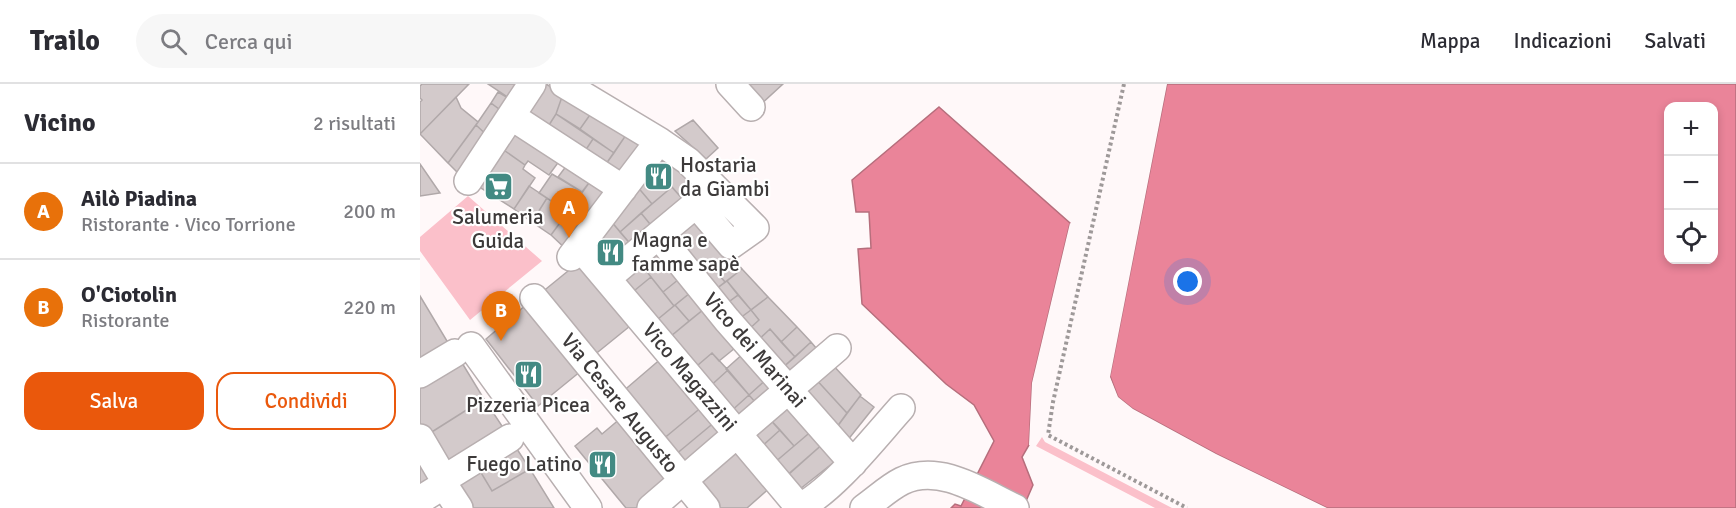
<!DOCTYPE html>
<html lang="it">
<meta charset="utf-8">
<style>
:root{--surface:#fff;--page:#f7f7f7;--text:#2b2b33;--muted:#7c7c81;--line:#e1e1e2;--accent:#ea580c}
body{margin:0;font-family:Signika,sans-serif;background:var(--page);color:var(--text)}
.controls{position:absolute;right:18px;top:18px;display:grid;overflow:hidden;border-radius:12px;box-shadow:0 3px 9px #0003}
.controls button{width:54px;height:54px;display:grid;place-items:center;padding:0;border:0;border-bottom:2px solid var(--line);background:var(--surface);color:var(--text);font:30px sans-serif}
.you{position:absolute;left:768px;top:198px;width:21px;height:21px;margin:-15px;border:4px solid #fff;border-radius:50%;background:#1a73e8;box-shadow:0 0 0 9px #1a73e833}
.badge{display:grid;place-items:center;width:39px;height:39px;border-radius:50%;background:var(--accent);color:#fff;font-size:20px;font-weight:700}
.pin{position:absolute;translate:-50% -50px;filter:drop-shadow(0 2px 3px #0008)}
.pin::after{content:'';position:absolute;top:32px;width:21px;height:18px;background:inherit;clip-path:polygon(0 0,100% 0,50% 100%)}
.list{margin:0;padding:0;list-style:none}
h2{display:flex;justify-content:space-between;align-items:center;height:78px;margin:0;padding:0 24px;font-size:26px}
h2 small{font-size:20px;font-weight:400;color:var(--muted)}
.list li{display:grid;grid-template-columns:39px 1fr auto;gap:18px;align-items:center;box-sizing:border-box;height:96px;padding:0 24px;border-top:2px solid var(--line)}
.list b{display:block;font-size:22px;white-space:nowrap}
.list p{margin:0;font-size:20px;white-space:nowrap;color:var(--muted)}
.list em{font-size:20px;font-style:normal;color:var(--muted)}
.actions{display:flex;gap:12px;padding:18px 24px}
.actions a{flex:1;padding:14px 0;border:2px solid var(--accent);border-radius:18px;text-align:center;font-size:21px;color:var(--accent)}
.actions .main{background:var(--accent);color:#fff}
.icon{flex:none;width:33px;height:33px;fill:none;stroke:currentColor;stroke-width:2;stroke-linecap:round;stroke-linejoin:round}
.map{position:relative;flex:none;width:1316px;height:424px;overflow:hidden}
header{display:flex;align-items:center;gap:36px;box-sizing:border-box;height:84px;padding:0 30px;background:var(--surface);border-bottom:2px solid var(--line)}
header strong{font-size:28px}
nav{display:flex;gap:33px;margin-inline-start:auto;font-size:21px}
.search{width:420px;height:54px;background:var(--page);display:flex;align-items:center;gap:15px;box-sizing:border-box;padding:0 21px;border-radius:33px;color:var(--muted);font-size:22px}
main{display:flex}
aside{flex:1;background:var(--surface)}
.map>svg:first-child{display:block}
.green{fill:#fbc0ca}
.water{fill:#ea8499;stroke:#b66e7c;stroke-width:1.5;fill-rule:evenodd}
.pier{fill:#fff8f9}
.building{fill:#d3cacb;stroke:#b0a8a9;stroke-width:1.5}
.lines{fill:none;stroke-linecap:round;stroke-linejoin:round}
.minor-casing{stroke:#b8afb0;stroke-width:30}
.path{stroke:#9e9999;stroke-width:4;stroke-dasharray:3 3;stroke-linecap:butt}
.minor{stroke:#fff;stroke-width:27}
.labels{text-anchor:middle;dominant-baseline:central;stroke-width:4.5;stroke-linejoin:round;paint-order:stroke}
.poi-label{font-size:21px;fill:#3d3a3a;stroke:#fff;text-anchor:start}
.street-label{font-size:21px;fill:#3d3a3a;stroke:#fff}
</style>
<header>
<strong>Trailo</strong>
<div class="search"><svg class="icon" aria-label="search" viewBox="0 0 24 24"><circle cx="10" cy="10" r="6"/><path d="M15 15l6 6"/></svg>Cerca qui</div>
<nav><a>Mappa</a><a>Indicazioni</a><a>Salvati</a></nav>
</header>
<main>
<aside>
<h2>Vicino<small>2 risultati</small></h2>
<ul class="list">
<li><span class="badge" style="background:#e8710a">A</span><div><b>Ailò Piadina</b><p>Ristorante · Vico Torrione</p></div><em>200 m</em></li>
<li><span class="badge" style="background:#e8710a">B</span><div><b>O'Ciotolin</b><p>Ristorante</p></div><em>220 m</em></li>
</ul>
<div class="actions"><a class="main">Salva</a><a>Condividi</a></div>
</aside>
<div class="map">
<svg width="1316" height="424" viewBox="0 0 1316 424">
<rect width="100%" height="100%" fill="#fff8f9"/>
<path class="green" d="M48,112L122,177L50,236L0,167V153Z
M622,353L625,358L752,424H735L616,362Z"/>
<path class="water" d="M747,0H1316V424H907L796,370L713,325L698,313L690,292ZM1248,22H1294V176H1248Z
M519,23L650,139L612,299L609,361L602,373L613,401L603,424H531L535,420L541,422L574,357L554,321L526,300L442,220L438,165L451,164L449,128H436L432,96Z"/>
<path class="pier" d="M744,0H747L690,293L698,313L713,325L796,370L907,424H900L795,373L711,328L696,314L688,293Z
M650,139L653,141L615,300L612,362L609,361L612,299Z"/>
<path class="building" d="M2,0H49L0,50V18L2,16L0,14V2Z
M68,0H106L95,18Z
M116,0H126L143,10L136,30L124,49L97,31Z
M318,0H363L339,22Z
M78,8L95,18L87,31L71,19Z
M143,10L172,28L160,45L136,30Z
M36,13L41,24L58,38L28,79L0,50Z
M71,19L87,31L71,55L56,41Z
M172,28L206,51L194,69L160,45Z
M136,30L173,55L161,73L124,49Z
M273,36L298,64L286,75L255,47Z
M95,39L143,72L129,91L108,77L105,81L78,62Z
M56,41L71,55L44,95L28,79Z
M206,51L222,62L197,99L181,87Z
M173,55L194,69L181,87L161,73Z
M78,62L105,81L103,85L115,94L94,125L53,99Z
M246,74L280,107L266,119L235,84Z
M150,77L174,92L162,108L138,93Z
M0,80L20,109L0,112Z
M235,84L252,103L232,120L216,101Z
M132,90L162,108L148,128L119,109Z
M174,92L193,104L172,132L156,117Z
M216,101L232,120L200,148L190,136Z
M109,102L127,114L112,138L94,125Z
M252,103L266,119L234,145L221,129Z
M127,114L148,128L131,151L112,138Z
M156,117L172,132L147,166L131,151Z
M221,129L234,145L213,163L200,148Z
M273,132L309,170L293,184L305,198L292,208L247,153Z
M190,136L213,163L191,182L173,162Z
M239,161L264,191L243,208L219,178Z
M309,170L322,185L305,198L293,184Z
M164,174L215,238L173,272L121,209Z
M219,178L231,193L209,211L196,196Z
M322,185L348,213L331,226L307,197Z
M264,191L275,205L254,222L243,208Z
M231,193L254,222L232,240L209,211Z
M307,197L318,211L303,222L292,208Z
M275,205L289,221L269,237L255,221Z
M318,211L331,226L316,237L303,222Z
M0,212L30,262L0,280Z
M348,213L377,243L361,258L350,245L335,259L326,248L339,236L331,226Z
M107,220L161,287L118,322L66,255Z
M255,221L269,237L245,257L232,240Z
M289,221L320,260L299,277L292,269L271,287L245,257Z
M331,226L339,236L326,248L316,237Z
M377,243L391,258L375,273L361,258Z
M350,245L375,273L360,286L335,259Z
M391,258L402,271L371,299L360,286Z
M325,268L348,294L329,311L306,285Z
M292,269L308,286L287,305L271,287Z
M243,273L283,322L242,356L201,309Z
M39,274L64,315L7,351L0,341V299Z
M409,277L441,311L427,329L393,292Z
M308,286L329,311L309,329L287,305Z
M393,292L427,329L414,347L377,306Z
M348,294L362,309L342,326L329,311Z
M329,311L342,326L322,344L309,329Z
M440,312L454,323L427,357L414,347Z
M367,313L394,345L374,362L346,331Z
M64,315L86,348L28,385L7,351Z
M283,322L296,337L255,371L242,356Z
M346,331L360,346L340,364L326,348Z
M201,334L254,398L223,424H206L155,362L177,344L182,350Z
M296,337L310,353L268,387L255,371Z
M394,345L405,358L365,393L354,379Z
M360,346L374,362L354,379L340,364Z
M314,358L352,402L327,424H300L273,393Z
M405,358L418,375L380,405L368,391Z
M93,359L110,385L72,407L57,382Z
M0,372L14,396L0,405Z
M57,382L72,407L110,385L134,424H48L30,397Z"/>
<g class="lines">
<defs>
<path id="minor" d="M144,0L239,57L268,77L335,144L311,161L276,120L187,194
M310,0L331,23
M91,32L203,105
M48,97L112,0
M239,152L307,236L433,379
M160,163L379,423
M151,173L239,57
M114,214L286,424
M51,262L168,424
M0,290L35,269
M0,354L24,395V401L39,424
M24,395L90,354
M0,416L24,401
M231,424L417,264
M378,424C413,407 454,354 481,324
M444,424C457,415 468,404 482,397C520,379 561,408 595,424"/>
</defs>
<use href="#minor" class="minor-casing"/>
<path class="path" d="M704,0L633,318L628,351L767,424"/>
<use href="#minor" class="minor"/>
</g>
<defs>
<symbol id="restaurant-square" viewBox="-11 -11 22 22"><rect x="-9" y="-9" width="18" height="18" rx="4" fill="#438a83" stroke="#fff"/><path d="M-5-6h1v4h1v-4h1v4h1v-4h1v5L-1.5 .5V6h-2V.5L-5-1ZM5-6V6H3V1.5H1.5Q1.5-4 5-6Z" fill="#fff"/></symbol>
<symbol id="supermarket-square" viewBox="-11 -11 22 22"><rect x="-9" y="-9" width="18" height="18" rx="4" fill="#438a83" stroke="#fff"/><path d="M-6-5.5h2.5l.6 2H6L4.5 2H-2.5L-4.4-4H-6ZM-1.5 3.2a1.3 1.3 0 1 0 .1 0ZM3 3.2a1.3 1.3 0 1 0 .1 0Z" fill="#fff"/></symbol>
</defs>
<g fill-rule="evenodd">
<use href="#restaurant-square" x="222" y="76" width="33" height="33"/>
<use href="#supermarket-square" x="62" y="86" width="33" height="33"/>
<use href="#restaurant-square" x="174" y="152" width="33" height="33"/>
<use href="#restaurant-square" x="92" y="274" width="33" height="33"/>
<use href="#restaurant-square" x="166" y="364" width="33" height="33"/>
</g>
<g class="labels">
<g class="poi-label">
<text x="260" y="81">Hostaria<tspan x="260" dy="24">da Giambi</tspan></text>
<text x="78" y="133" text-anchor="middle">Salumeria<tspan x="78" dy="24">Guida</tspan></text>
<text x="212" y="156">Magna e<tspan x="212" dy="24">famme sapè</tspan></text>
<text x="108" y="321" text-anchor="middle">Pizzeria Picea</text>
<text x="162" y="380" text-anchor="end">Fuego Latino</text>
</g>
<g class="street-label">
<text transform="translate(335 266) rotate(49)">Vico dei Marinai</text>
<text transform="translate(270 293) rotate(50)">Vico Magazzini</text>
<text transform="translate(200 319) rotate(51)">Via Cesare Augusto</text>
</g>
</g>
</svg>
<div class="controls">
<button>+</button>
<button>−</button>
<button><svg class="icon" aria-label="locate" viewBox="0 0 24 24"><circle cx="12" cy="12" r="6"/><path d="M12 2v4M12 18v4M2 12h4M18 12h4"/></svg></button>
</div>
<div class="you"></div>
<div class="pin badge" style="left:149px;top:154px;background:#e8710a">A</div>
<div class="pin badge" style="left:81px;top:257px;background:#e8710a">B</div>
</div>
</main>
